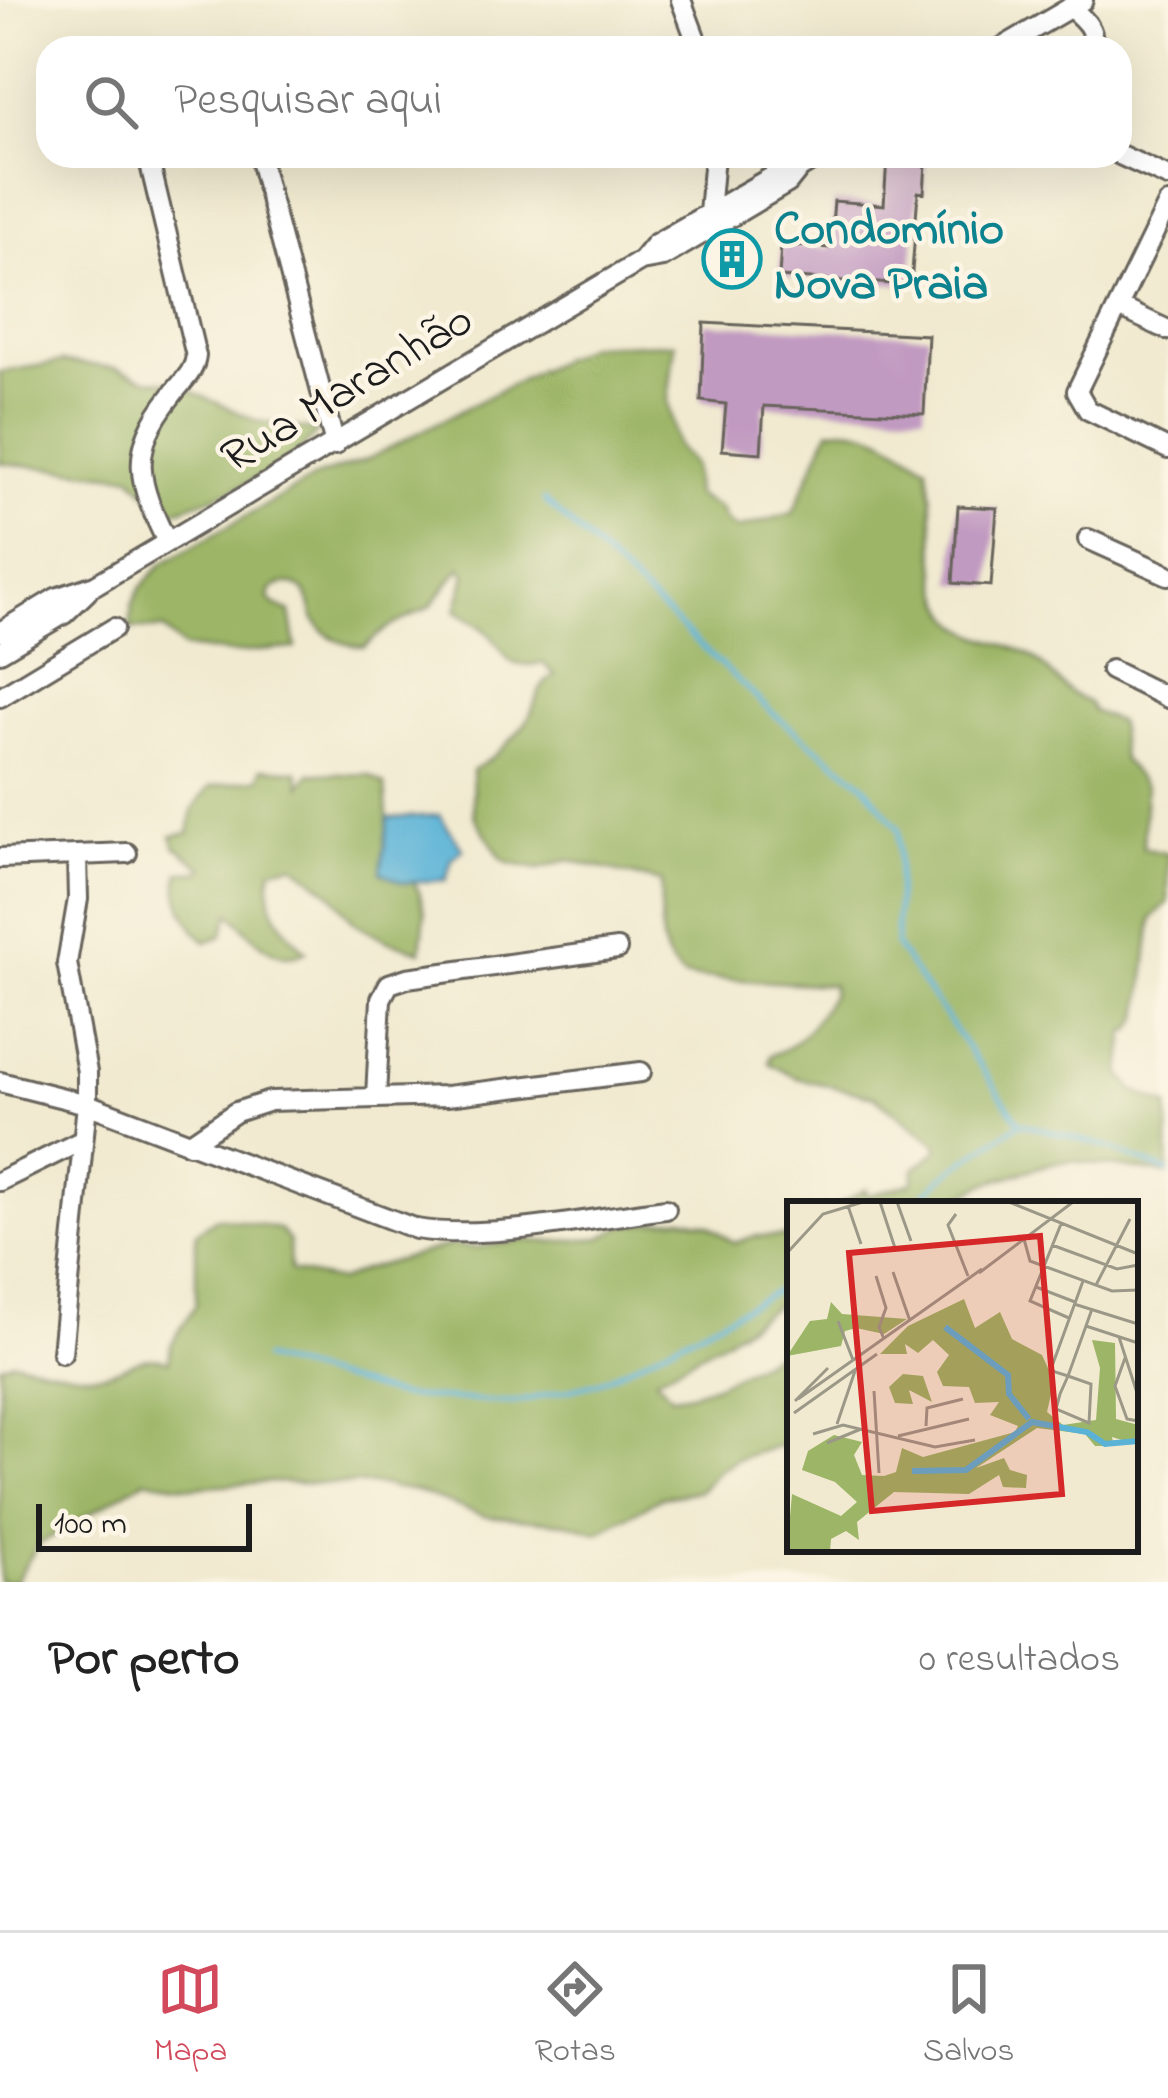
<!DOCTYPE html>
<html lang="pt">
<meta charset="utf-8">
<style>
:root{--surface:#fff;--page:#f6f6f6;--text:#222;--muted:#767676;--line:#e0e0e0;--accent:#d1495b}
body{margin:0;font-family:"Indie Flower",sans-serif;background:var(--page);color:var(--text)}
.scale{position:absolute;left:36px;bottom:30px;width:216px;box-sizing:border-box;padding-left:12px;border:6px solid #1c1c1c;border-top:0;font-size:33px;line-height:42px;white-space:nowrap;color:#1c1c1c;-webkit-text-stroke:9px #fcf5e5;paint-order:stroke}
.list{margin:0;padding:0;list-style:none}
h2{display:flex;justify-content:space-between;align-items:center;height:156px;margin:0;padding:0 48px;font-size:51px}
h2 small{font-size:39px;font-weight:400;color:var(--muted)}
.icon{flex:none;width:66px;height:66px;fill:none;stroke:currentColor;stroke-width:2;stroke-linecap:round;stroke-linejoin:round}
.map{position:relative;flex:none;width:1168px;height:1582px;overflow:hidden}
.search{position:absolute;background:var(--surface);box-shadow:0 12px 48px #0002;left:36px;right:36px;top:36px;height:132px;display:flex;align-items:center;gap:30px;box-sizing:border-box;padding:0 42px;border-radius:36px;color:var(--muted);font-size:45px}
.sheet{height:348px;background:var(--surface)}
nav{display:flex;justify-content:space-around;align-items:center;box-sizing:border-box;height:168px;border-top:3px solid var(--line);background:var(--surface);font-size:33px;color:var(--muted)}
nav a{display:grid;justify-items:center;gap:6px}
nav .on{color:var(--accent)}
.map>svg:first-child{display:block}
.forest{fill:#9cb566;stroke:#5c6841;stroke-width:3}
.water{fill:#5ab2d7;stroke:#3b677a;stroke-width:3}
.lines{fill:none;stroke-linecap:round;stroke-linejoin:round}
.stream{stroke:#5ab2d7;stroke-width:4.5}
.building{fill:#c19ac1}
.minor-casing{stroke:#67645b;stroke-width:24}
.minor{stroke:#fff;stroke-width:18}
.labels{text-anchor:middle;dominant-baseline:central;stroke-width:9;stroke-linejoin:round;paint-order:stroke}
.culture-label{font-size:48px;font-weight:bold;fill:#0d838f;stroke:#fcf5e5;text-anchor:start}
.street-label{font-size:48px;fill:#1c1c1c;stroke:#fcf5e5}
.inset-river{fill:none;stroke:#5ab2d7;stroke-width:6}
.inset-road{fill:none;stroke:#9c9888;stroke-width:3}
.view{fill:#d62828;fill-opacity:0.15;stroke:#d62828;stroke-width:6}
.inset-edge{fill:none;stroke:#1c1c1c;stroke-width:6}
</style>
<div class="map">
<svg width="1168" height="1582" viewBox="0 0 1168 1582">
<rect width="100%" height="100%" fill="#fcf5e5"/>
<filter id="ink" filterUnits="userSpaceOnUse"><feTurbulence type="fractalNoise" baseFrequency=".00833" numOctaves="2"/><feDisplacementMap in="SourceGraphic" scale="24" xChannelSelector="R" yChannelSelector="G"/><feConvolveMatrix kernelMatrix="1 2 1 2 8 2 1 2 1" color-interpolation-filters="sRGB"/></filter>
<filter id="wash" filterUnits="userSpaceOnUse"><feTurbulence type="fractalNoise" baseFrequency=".004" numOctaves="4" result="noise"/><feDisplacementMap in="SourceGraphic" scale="48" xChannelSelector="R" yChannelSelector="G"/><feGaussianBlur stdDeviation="2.7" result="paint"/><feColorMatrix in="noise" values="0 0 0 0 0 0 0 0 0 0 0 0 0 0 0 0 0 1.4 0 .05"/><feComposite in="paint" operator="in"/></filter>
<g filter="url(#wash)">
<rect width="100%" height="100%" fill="#f1ead0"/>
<path class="forest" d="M675,343L668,401L677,446L693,465L695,495L720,509L725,521L737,529L793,513L829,430C866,421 898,446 927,466C939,512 924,597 962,626C981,641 1011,643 1031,656C1053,671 1062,693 1088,702L1093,711L1118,722L1122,759L1146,787L1143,848L1168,854V903L1152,919L1140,1018L1132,1030L1126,1031L1121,1074L1135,1091L1168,1106V1174L1073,1161L1052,1163L981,1185L949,1204H840L866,1189L867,1196L913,1182L915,1169L938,1150V1145L874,1096L797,1078L769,1063L771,1055C803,1045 815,1020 832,994V985L685,977C653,957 662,916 661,882L568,860L539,869L508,863L501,858L474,816L472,770C491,761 511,742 525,724C539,705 532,690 555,675L543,663C504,670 512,659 489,634C481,625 467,618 456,611L466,575L461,567L430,607L387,628L364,647C344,645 325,639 315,620C311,612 311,599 305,592C296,581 281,582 271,590L269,597L273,604L290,612L296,648L233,653L183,648L163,629H130L132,605L141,587L162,564L318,476L366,460L588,345Z
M62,362L117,368L146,379L172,382L257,421L318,431C281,480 221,493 166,514L132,476L0,463V372Z
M262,768L298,771L301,786L310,773L369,775L385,785L389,845L419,891L425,913L421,951L386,940L354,922L332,894L294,864L272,869C263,905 281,927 306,951C275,969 251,933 230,913L222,936L206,942C189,926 171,895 180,872H201L204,868L175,846L172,836L189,833L193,809L210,787L260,778Z
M218,1217L279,1229L289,1241L290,1271L340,1281L363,1270L451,1245L476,1248L524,1240L550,1242L600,1238L623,1226L683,1218L708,1224L734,1243L755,1236L790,1237V1296L723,1341L656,1378L671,1396C717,1392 749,1365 790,1346V1430L784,1444L737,1459L719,1470L699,1491L662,1497L598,1532L567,1523L484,1516L416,1491L378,1485L264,1482L193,1487L145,1480L38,1545L15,1582H0V1365L13,1361C39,1365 67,1374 93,1374C124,1375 135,1350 169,1361L171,1345L196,1304V1232Z"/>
<path class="water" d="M439,815L463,849L452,859L446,880L403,883L381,872L388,818Z"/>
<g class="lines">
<path class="stream" d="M544,500L776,716L864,784L899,829L896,946L1020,1123
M913,1204L954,1168L1020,1123L1104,1146L1168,1172
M263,1359L399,1396L513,1403L597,1383L790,1284"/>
</g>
<g id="blocks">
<path class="building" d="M887,158L926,162L924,193L918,192L911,285L779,277L781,245L830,248L834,201L884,205Z
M704,323L928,335L924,414L764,406L761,453L722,450L726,404L701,401Z
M958,506L997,508L991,586L953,583Z"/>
</g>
</g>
<g filter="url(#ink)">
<use href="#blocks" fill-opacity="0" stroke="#67645b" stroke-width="3"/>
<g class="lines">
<defs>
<path id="minor" d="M681,0L699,48
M1070,7C1085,20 1095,28 1093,48
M1001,48L1083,0
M1120,155L1168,177
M148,156L196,356C194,373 182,381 172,395C127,451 138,483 167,542
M259,156L335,445
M1168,204L1077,391L1088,410L1168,449
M709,213L714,156
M641,261L655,244L782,171L800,168
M1119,307L1168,330
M1088,539L1168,575
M0,632L56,598L95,585L641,261L663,257L788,183L800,168L820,156
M0,652L64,614L87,592
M1111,670L1168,698
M0,697L114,628
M0,858L127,853
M0,1082L87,1104L416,1229C490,1241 590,1218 666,1209
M376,1097L381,999L389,984L407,978L617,949
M189,1144L236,1112L270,1101L447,1096L641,1072
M0,1181L83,1140
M62,1353L87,1104V1072L67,963L78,899L77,856"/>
</defs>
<use href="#minor" class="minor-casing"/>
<use href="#minor" class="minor"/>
</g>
</g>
<defs>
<symbol id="building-ring" viewBox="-11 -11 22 22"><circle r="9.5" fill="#fcf5e5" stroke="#0f9aa8" stroke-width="1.5"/><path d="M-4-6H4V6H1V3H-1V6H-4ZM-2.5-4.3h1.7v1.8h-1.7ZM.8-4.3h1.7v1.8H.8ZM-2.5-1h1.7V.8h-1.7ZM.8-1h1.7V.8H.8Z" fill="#0f9aa8"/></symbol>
</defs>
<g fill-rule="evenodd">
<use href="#building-ring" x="699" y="226" width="66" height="66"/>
</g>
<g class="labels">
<g class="culture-label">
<text x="774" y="231">Condomínio<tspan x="774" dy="55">Nova Praia</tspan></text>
</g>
<g class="street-label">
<text transform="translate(348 390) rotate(-31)">Rua Maranhão</text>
</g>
</g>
<g transform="translate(787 1201)">
<rect width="351" height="351" fill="#f1ead0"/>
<path d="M177,98L188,127L213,111L225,138L255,154L267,180L260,211L276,224L309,219L313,167L305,139L328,142L329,218L351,224V244L325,236L327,245H308L298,233L250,227L189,267L217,257L223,269L240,274L239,287L216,286L212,274L182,293L107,291L70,321L72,339L59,330L44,338L43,350H0L5,293L54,315L70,301L48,281L15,269L21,250L47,234L75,241L67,254L75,274L97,275L109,271L115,247L136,256L228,231L231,225L203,214L212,201L188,202L182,186L156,185L150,171L162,154L146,139L131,152L118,143L120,153H93L121,125ZM44,101L55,113L120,118L97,133L69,127L58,130L54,145L0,155L23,120L40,118ZM116,173L136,175L145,201L122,189L126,203L108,202L102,186Z" fill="#9cb566"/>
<path class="inset-river" d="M158,126L221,174L222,193L242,218M125,270L179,269L245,221L300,231L318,243L351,240"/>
<path class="inset-road" d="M93,1L108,47M110,1L124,40M222,1L351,53M61,5L74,43M169,13L161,24L181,75M274,23L243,100L282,117M237,38L243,60L325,90L351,89M265,44L330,68L351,64M0,52L36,13L76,1M106,71L123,120M192,72L286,1M89,75L99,107L92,126L97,138M296,80L264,168L268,171L281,175L304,183L302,222L269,208L273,193L281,175L299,125L305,108M309,84L343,18M249,86L288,101M287,103L351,123M51,120L66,159M299,125L351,142M332,136L351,195M338,157L328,185L340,218L351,220M87,190L92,272M11,198L195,68M8,200L41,167M7,212L90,153M50,223L68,170M139,225L140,207L176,198M26,233L56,224L148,246L188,239M111,235L182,218M40,242L74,228"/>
<path class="view" d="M253,35L275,293L85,310L62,52Z"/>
<rect width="351" height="351" class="inset-edge"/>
</g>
</svg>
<div class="scale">100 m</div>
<div class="search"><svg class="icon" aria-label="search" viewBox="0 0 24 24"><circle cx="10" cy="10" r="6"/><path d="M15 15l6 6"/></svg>Pesquisar aqui</div>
</div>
<section class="sheet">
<h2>Por perto<small>0 resultados</small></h2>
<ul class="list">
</ul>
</section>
<nav>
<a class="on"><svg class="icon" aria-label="map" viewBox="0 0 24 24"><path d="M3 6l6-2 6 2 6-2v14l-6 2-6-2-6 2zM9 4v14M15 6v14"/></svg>Mapa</a>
<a><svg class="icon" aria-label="directions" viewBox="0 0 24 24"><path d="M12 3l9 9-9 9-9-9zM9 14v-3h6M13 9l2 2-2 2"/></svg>Rotas</a>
<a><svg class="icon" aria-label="saved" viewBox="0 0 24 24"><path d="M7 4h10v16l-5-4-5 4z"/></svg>Salvos</a>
</nav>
